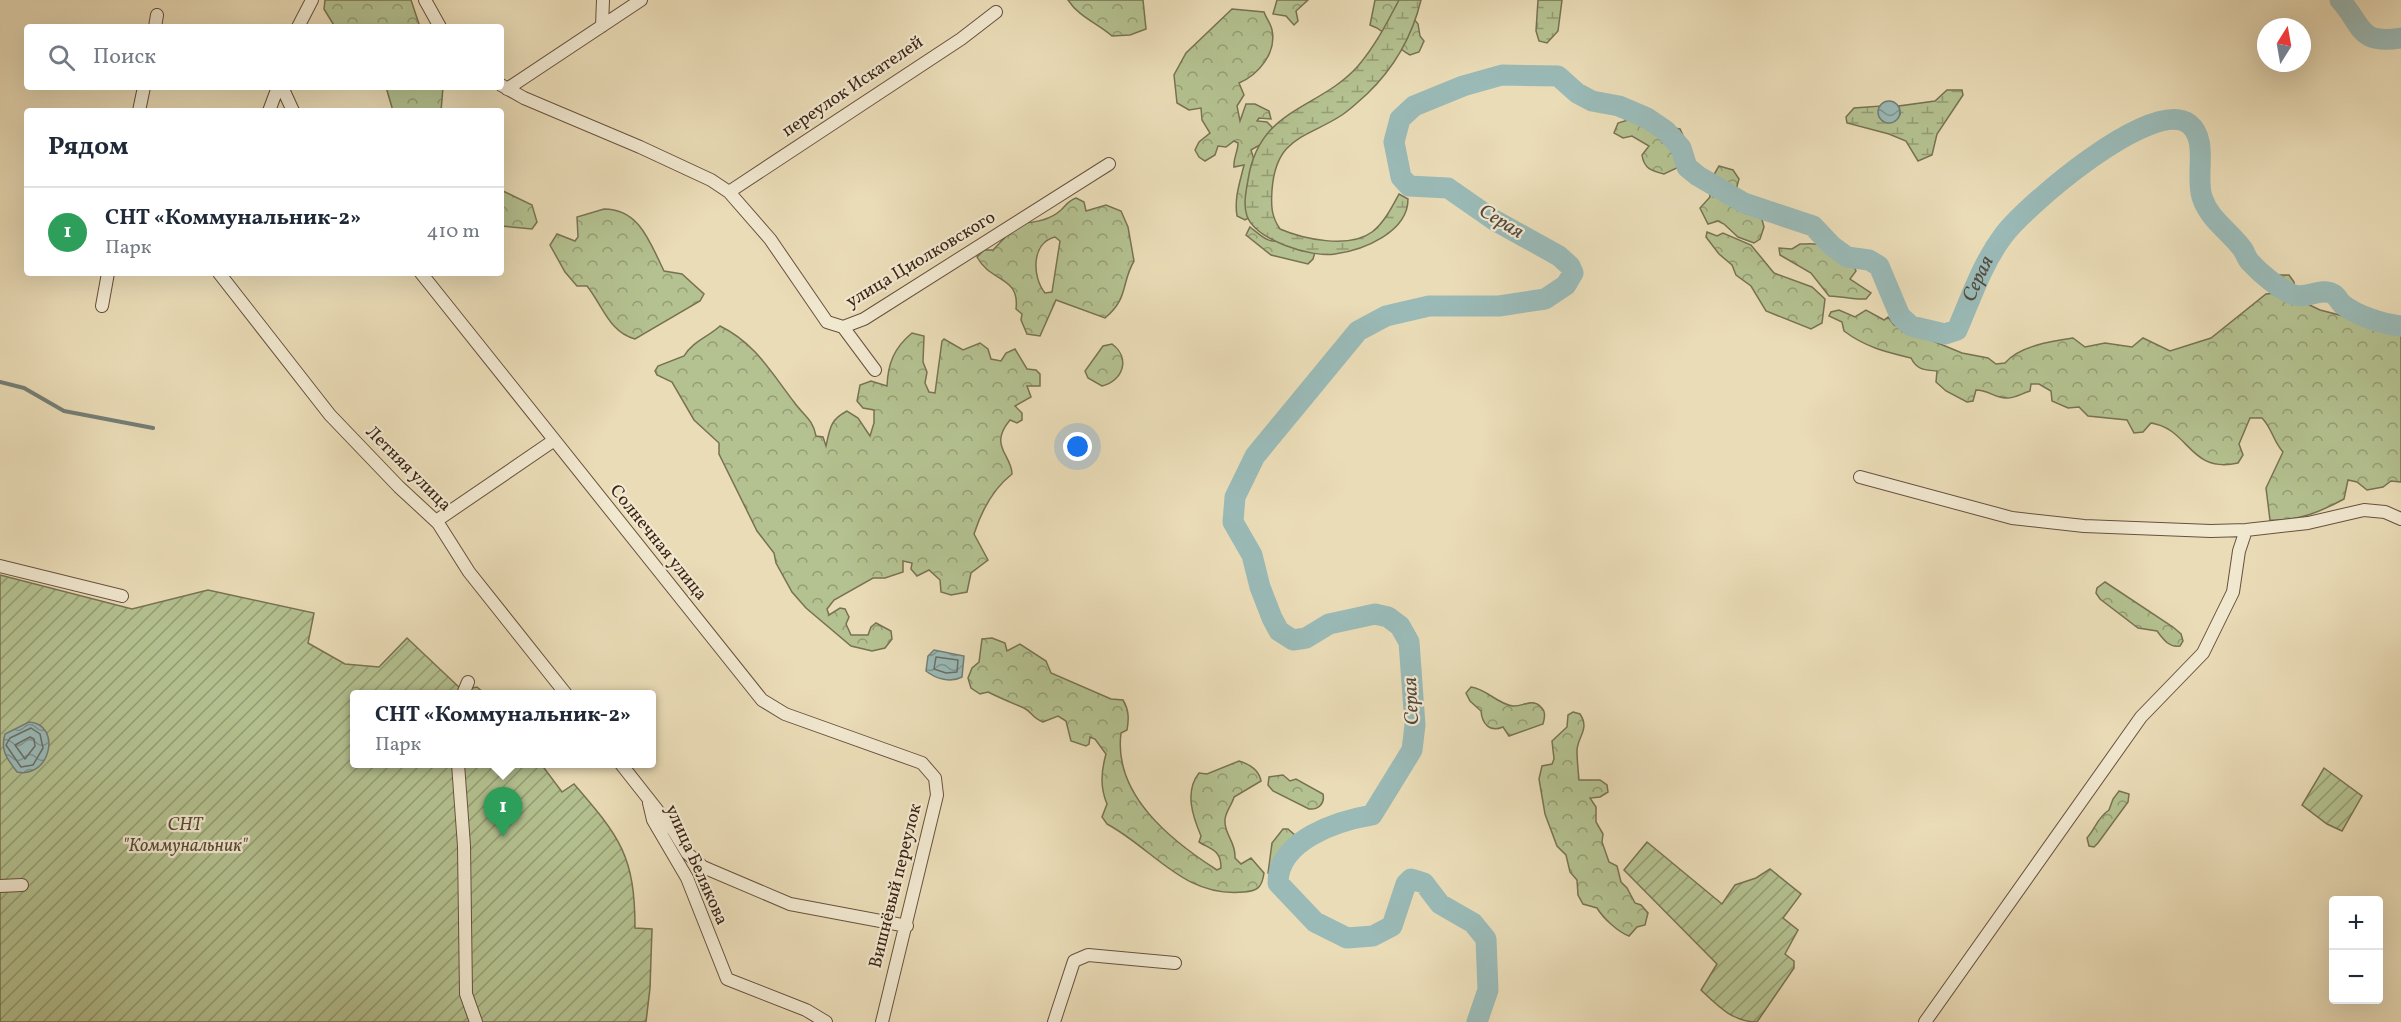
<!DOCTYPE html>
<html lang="ru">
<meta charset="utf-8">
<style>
:root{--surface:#fff;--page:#f6f6f7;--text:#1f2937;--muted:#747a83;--line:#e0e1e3;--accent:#ea580c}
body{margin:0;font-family:Vollkorn,serif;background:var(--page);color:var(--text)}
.controls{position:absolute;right:18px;bottom:18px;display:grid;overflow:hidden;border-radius:6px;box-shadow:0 6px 24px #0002}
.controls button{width:54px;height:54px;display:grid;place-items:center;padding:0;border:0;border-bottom:2px solid var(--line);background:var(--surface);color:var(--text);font:30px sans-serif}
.compass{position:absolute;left:2257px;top:18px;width:54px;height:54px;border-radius:50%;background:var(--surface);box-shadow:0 6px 24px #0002;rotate:11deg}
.you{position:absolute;left:1078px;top:447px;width:21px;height:21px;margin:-15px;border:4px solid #fff;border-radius:50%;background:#1a73e8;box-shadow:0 0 0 9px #1a73e833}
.badge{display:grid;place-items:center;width:39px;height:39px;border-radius:50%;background:var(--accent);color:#fff;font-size:20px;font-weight:700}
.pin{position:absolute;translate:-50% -50px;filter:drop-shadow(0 2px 3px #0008)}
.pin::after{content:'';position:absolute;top:32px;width:21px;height:18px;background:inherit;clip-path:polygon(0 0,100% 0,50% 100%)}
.popup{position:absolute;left:350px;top:690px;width:306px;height:78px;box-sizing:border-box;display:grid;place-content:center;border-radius:6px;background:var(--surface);filter:drop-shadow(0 2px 4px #0005);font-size:20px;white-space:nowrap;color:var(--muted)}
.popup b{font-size:22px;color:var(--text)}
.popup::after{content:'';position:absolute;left:50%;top:100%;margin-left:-12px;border:12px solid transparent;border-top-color:var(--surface)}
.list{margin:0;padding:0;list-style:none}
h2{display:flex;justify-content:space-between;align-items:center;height:78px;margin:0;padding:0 24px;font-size:26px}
h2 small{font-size:20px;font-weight:400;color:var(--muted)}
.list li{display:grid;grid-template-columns:39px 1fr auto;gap:18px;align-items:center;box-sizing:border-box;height:90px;padding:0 24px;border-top:2px solid var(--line)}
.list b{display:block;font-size:22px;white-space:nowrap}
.list p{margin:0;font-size:20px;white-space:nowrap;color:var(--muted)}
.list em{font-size:20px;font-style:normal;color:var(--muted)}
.icon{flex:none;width:33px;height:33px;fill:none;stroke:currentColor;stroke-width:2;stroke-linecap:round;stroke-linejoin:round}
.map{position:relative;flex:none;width:2401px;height:1022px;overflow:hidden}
.search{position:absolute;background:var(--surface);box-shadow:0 6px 24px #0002;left:24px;top:24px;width:480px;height:66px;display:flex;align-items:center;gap:15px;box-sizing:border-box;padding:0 21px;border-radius:6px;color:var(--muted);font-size:22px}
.panel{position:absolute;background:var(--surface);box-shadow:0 6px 24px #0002;left:24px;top:108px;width:480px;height:168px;border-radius:6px}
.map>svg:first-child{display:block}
.forest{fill:url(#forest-crowns);stroke:#787252;stroke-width:1.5;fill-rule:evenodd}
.wetland{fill:url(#wetland-marsh);stroke:#787252;stroke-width:1.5}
.garden{fill:url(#garden-furrows);stroke:#787252;stroke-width:1.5}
.water{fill:url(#water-waves);stroke:#747e76;stroke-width:1.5}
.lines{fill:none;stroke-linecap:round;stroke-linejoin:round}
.shore{stroke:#6b6e66;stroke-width:1.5}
.stream{stroke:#747e76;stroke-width:4}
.river{stroke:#9abab7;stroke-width:21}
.minor-casing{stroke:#68513e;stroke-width:14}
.minor{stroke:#f1e8d0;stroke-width:12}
.labels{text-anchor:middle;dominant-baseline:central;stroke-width:4.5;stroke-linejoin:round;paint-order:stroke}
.street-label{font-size:18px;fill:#3c2315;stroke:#f1e8d0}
.park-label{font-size:18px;font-style:italic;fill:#5a4a34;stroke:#f1e8d0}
.water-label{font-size:20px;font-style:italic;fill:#54493e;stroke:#f1e8d0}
</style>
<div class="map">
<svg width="2401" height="1022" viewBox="0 0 2401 1022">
<defs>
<pattern id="forest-crowns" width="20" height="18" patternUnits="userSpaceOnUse" patternTransform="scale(1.5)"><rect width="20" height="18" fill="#b4c190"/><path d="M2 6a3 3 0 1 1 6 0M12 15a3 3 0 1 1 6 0" fill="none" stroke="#949c74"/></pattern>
<pattern id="wetland-marsh" width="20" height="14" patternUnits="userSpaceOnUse" patternTransform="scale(1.5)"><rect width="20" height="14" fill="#b4c190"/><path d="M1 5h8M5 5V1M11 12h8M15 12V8" fill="none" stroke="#949c74"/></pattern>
<pattern id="garden-furrows" width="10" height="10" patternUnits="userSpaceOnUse" patternTransform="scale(1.5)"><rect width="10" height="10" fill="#b4c190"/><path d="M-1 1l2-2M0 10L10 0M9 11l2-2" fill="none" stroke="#949c74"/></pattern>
<pattern id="water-waves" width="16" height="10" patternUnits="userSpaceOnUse" patternTransform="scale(1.5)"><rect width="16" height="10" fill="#9abab7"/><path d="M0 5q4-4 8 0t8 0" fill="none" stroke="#7f9794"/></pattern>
</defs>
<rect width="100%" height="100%" fill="#eadcb7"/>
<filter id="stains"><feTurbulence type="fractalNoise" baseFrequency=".00333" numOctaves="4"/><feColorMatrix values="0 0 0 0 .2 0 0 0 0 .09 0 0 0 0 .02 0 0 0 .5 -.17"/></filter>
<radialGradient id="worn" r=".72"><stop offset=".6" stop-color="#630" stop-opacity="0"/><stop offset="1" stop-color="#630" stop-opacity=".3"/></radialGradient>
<path class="forest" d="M325,0H411L420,27H335L324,9Z
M1068,0H1143L1146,29L1130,35L1112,36C1097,23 1079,17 1068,0Z
M1277,0H1308L1296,11L1298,21L1294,25L1286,16L1273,14Z
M1375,0H1399L1418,24L1420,36L1424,41L1419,52L1410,55C1394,47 1388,31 1370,25Z
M1232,9L1264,12C1266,18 1271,24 1272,30C1277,53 1258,75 1239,83L1244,95L1237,106L1240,121L1246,104H1255L1269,111L1271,119L1259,118L1257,121L1267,122L1272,127C1272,142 1262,143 1251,150L1256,166L1250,217L1245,220L1237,216C1234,198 1240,182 1244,165L1234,167C1233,158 1238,152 1238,143L1234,141L1226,147L1218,146L1215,155L1205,161L1199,157L1195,150L1199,142L1210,133L1202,120L1201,108L1189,110L1177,103L1174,75L1186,53Z
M386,87H443L441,111H393Z
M1631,119L1641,123L1655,120L1667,127L1680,129L1686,142L1683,147L1686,154L1681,166L1664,174C1652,171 1644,169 1642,155L1649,146L1632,136L1623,138L1614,133L1618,123Z
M1719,166L1733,170L1739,179L1737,186L1739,201L1748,208L1746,214L1761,216L1764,227L1760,239L1754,243L1738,237L1724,224L1718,221L1708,224L1700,208L1710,197L1709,187L1717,184L1712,178Z
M501,190L532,205L537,222L532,229L501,226Z
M1076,198L1084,202L1086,211L1106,205L1121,211L1128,227L1134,261C1121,283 1129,298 1105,318L1056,300L1040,336L1027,334L1021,320L1022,314L1016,309C1020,276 991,283 977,257L984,250H993L1019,223C1034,223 1049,221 1061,210C1066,205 1068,201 1076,198ZM1055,237L1060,241L1052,292L1045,293C1032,277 1031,243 1055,237Z
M604,209C640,209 650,243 664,271L682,274L704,294L700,301L635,339C609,332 603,306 587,286H577L565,272L550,245L557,234L575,241L578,237L577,217Z
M1250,227C1264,238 1269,245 1287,239L1315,252L1313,259L1308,264L1271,255L1246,235Z
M1707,232L1717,236L1723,233L1751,245L1774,273L1812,287L1825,299L1822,323L1811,329L1766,311L1751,286L1736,275L1732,265L1719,254L1706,237Z
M1800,244C1817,244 1832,241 1838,260L1852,262L1856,271L1850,279L1871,293L1866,299C1854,300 1841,296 1829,296L1811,273L1780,255L1779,248L1792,249Z
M2278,275H2289L2294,282L2295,298L2320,310L2371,323L2386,332L2401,331V482L2391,481L2383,487L2367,490L2357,482L2348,480L2344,499C2322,511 2297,522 2270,520L2266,488L2283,452C2273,441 2272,428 2262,418H2250L2239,444L2243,455L2238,463C2189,474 2190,429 2151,423L2143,432L2134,433L2127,420L2088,416L2079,407L2068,408L2052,401L2051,391L2039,384H2031L2030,391C2023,393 2013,399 2006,398C1995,398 1988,390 1976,390L1973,401L1967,402L1946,391L1936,382L1937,371C1924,370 1917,370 1911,358C1886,352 1865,347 1844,331L1842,322L1829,316L1831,312L1839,310L1855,317L1866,310L1884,320L1888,317L1894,325L1962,353L1988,358L1996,364L2005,363C2019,346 2052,341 2073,338L2085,347L2105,343L2132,347L2143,338L2170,351L2211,338L2266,294L2275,293L2271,280Z
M720,326C755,343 771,372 794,402C803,415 813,419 816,436L823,437L826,446C830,428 830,420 847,411L858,418L870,436L874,423V410L863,408L857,401L860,385L871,381L887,386C888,363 894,348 912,333L924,336L923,362L927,372L925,383L929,392L935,393L942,341L944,339L963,350L980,343L988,349L991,359L1001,361L1006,353L1015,349L1027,369L1036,370L1040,374V386H1027L1031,397L1015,406L1022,413V420L1017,423L1010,420C988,446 1012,455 1012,474C993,489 981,512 974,534L988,560L971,573L967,592L951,595L941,592L940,580L929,570L917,576L911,569L912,563L903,561V572L885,578H873L834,600L827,609L829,615L840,608L845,609L849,617L846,624L851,635H868L871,627L876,623L891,631L892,639L885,648L872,651L851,646L806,608L792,592L776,563L774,553L757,531L719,454V443L694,420L672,382L657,375L655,371L658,366L684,356C692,342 708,337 720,326Z
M1112,344C1131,358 1123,381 1102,386L1088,378L1085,371L1103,346Z
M2105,582L2173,627L2181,634L2183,641L2180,646C2169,648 2163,639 2157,631L2138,628L2100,599L2096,593L2097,588Z
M992,638L1005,643L1007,651L1020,644L1046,661L1051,673L1111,699L1123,700C1129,710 1129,719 1127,730L1121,733C1113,794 1170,840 1217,870L1221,868C1221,850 1212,850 1199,842L1201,836C1193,817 1184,792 1199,773L1207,774L1239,761C1249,764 1259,770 1261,781L1234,797C1232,805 1225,812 1225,820C1224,835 1236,841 1235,858L1241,864L1251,858L1264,873C1262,887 1258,891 1244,892C1184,898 1155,850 1107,824L1102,817L1107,804C1100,787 1101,772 1106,754L1095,739L1090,737L1089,744L1086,746L1071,741L1066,721L1058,716L1043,722C1032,718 1032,712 1024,708C1012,703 1000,698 988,692L980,694L971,688L968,678L972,668L979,662L982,639Z
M1471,687C1487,689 1497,704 1513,706C1522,707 1532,698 1540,706C1546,711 1545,717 1543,724L1509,736L1503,727C1489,733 1482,723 1481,711L1470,701L1466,693Z
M1573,712L1580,714C1590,729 1578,736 1577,750C1577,760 1578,770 1579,780H1600L1607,785L1608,792L1600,797L1590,798L1596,807V822L1603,834L1602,842L1609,862L1617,866L1621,882L1627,888L1635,903L1641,905L1648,913L1645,925L1637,927L1629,936C1618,932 1603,918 1597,908L1583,904L1578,895L1577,880L1570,872L1566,855L1557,846L1545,814L1539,779L1542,766L1552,764L1554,759L1552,741L1567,727L1568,715Z
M1283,775L1290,781L1296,779L1323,794C1325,803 1319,810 1309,809L1273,791L1268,785L1269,777Z
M2119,791L2129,794L2128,802L2098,843L2094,847L2089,846L2087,838C2097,827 2096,819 2109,810L2113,799Z
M1283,829H1288L1297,837L1292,845C1295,860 1286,884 1268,873L1272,843Z"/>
<path class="wetland" d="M1399,0H1421C1412,37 1394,68 1367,94C1359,101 1351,109 1342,115C1307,138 1276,136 1272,190C1271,205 1271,216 1280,229C1303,239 1349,249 1372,232C1384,223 1392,207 1399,194L1408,199C1408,232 1364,250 1335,254C1311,258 1256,240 1247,216C1243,205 1246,191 1248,180C1259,107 1319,110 1358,66C1375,46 1387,23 1399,0Z
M1538,0H1562L1558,31L1547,43L1539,41L1536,31Z
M1947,90H1962L1963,95L1937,134L1932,155L1918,161L1906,141L1889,134L1847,123L1846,117L1854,108L1881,106L1880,108L1900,114L1899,106L1935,101Z"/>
<path class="garden" d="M0,575L132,609L208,590L314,613L308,643L345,664L379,667L407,638L462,690L477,687L485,694H354V764H546L544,768L562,792L574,784C620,837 635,856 635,928L652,929L650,988L646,1022H0Z
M2324,768L2362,796L2342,831L2327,824L2302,805Z
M1647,842L1722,904L1735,885L1756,878L1770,869L1801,894L1783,918L1798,930L1785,954L1794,961V968L1757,1022C1733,1022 1718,1006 1701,990L1717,964L1624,870Z"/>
<path class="water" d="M1878 112a11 11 0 1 1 22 0a11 11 0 1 1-22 0Z
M934,650L964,656L962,677C951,683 936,679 926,671L928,656Z
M29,722C62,724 51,779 17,772C7,759 0,750 5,734Z
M1480,962H1491L1492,985L1482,1022H1471L1482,993Z"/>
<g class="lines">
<path class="shore" d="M936,657L958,660L957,672L946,673L934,669Z
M31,728L40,734L43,748L33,765L21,767L6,745L10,738Z
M30,737L34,739L35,746L25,759L15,745Z"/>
<path class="stream" d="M0,382L24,388L64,411L153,428"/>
<g class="river">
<path d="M2340,0C2363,25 2357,45 2401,38"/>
<path id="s1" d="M1477,1022L1488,990L1486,939L1473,923L1440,904L1424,883L1411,879L1406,884L1392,926L1373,936L1347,938L1315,922L1278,883C1278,840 1337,821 1372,815L1412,750L1415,725L1409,642L1400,626L1388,617L1375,614L1329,624L1306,638L1293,640L1279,631L1272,618L1260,587L1252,555L1233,522L1235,497L1255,456L1358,331L1386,316L1429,306H1499L1545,299L1566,285L1573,273L1570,266L1559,256L1494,220L1448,188L1409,186L1401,177L1394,142L1400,119L1414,106L1463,86L1502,75L1558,76L1577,93L1592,101L1619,106L1647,118L1666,131L1681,148L1687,167L1698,176L1744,203L1813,226L1832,246L1847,257L1869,260L1879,266L1900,316L1911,326L1945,334L1957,330C1971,298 1982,264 2003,236C2025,206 2153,96 2189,124C2209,139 2195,176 2202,197C2209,219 2228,230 2241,247C2245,251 2246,258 2250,262C2260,273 2280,290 2294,295C2308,299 2321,287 2333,294C2337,296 2339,301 2342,304C2357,316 2383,324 2401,326"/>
</g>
<defs>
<path id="minor" d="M425,0L440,27
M602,26L603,0
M155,27L157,15
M298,27L312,0
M501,85L524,98L640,147L711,180L729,192L770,239L827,322L843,327L864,319L1109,164
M282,87L293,111
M507,89L641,0
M139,111L144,87
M269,111L278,87
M729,192L961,39L996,12
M219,273L330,415L399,487L438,523L469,572L566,694
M421,273L762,700L785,714L922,763L935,778L937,795L882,1022
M102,306L108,273
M843,327L875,370
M1860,477L2012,518L2084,526L2211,531L2246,530L2308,523L2364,510L2385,512L2401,519
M436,521L553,441
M0,566L122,596
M463,694L468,682
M458,764L464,846L466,994L476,1022
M621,764L673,830L687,853L703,867L790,904L907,926
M649,803L653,820L687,878L727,979L806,1010L826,1022
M0,886L22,885
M1054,1022L1074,961L1088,955L1175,963
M1925,1022L2141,717L2203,653L2233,592L2239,551L2246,530"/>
</defs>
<use href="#minor" class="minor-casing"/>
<use href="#minor" class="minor"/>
</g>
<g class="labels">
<g class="street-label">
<text transform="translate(853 87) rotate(-34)">переулок Искателей</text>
<text transform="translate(921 260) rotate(-31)">улица Циолковского</text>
<text transform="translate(408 469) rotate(45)">Летняя улица</text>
<text transform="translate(658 543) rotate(51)">Солнечная улица</text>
<text transform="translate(696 865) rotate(66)">улица Белякова</text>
<text transform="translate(896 886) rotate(-76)">Вишнёвый переулок</text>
</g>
<g class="park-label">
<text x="185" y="825">СНТ<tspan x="185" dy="21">"Коммунальник"</tspan></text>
</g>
<g class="water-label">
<text transform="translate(1501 222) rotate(31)">Серая</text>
<text stroke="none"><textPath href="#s1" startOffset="2406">Серая</textPath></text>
<text transform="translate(1412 701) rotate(-93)">Серая</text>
</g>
</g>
<rect width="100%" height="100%" filter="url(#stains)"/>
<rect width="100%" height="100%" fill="url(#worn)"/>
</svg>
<div class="controls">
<button>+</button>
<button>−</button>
</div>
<svg class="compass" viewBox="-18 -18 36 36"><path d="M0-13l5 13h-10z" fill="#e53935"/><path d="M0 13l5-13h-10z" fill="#747a83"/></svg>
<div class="you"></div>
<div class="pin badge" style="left:503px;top:837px;background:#2e9e5b">1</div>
<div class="popup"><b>СНТ «Коммунальник-2»</b>Парк</div>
<div class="search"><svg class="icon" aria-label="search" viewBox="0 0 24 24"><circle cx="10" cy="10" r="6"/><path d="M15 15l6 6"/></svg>Поиск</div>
<section class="panel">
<h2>Рядом<small></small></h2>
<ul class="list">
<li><span class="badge" style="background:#2e9e5b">1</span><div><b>СНТ «Коммунальник-2»</b><p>Парк</p></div><em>410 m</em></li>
</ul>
</section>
</div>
